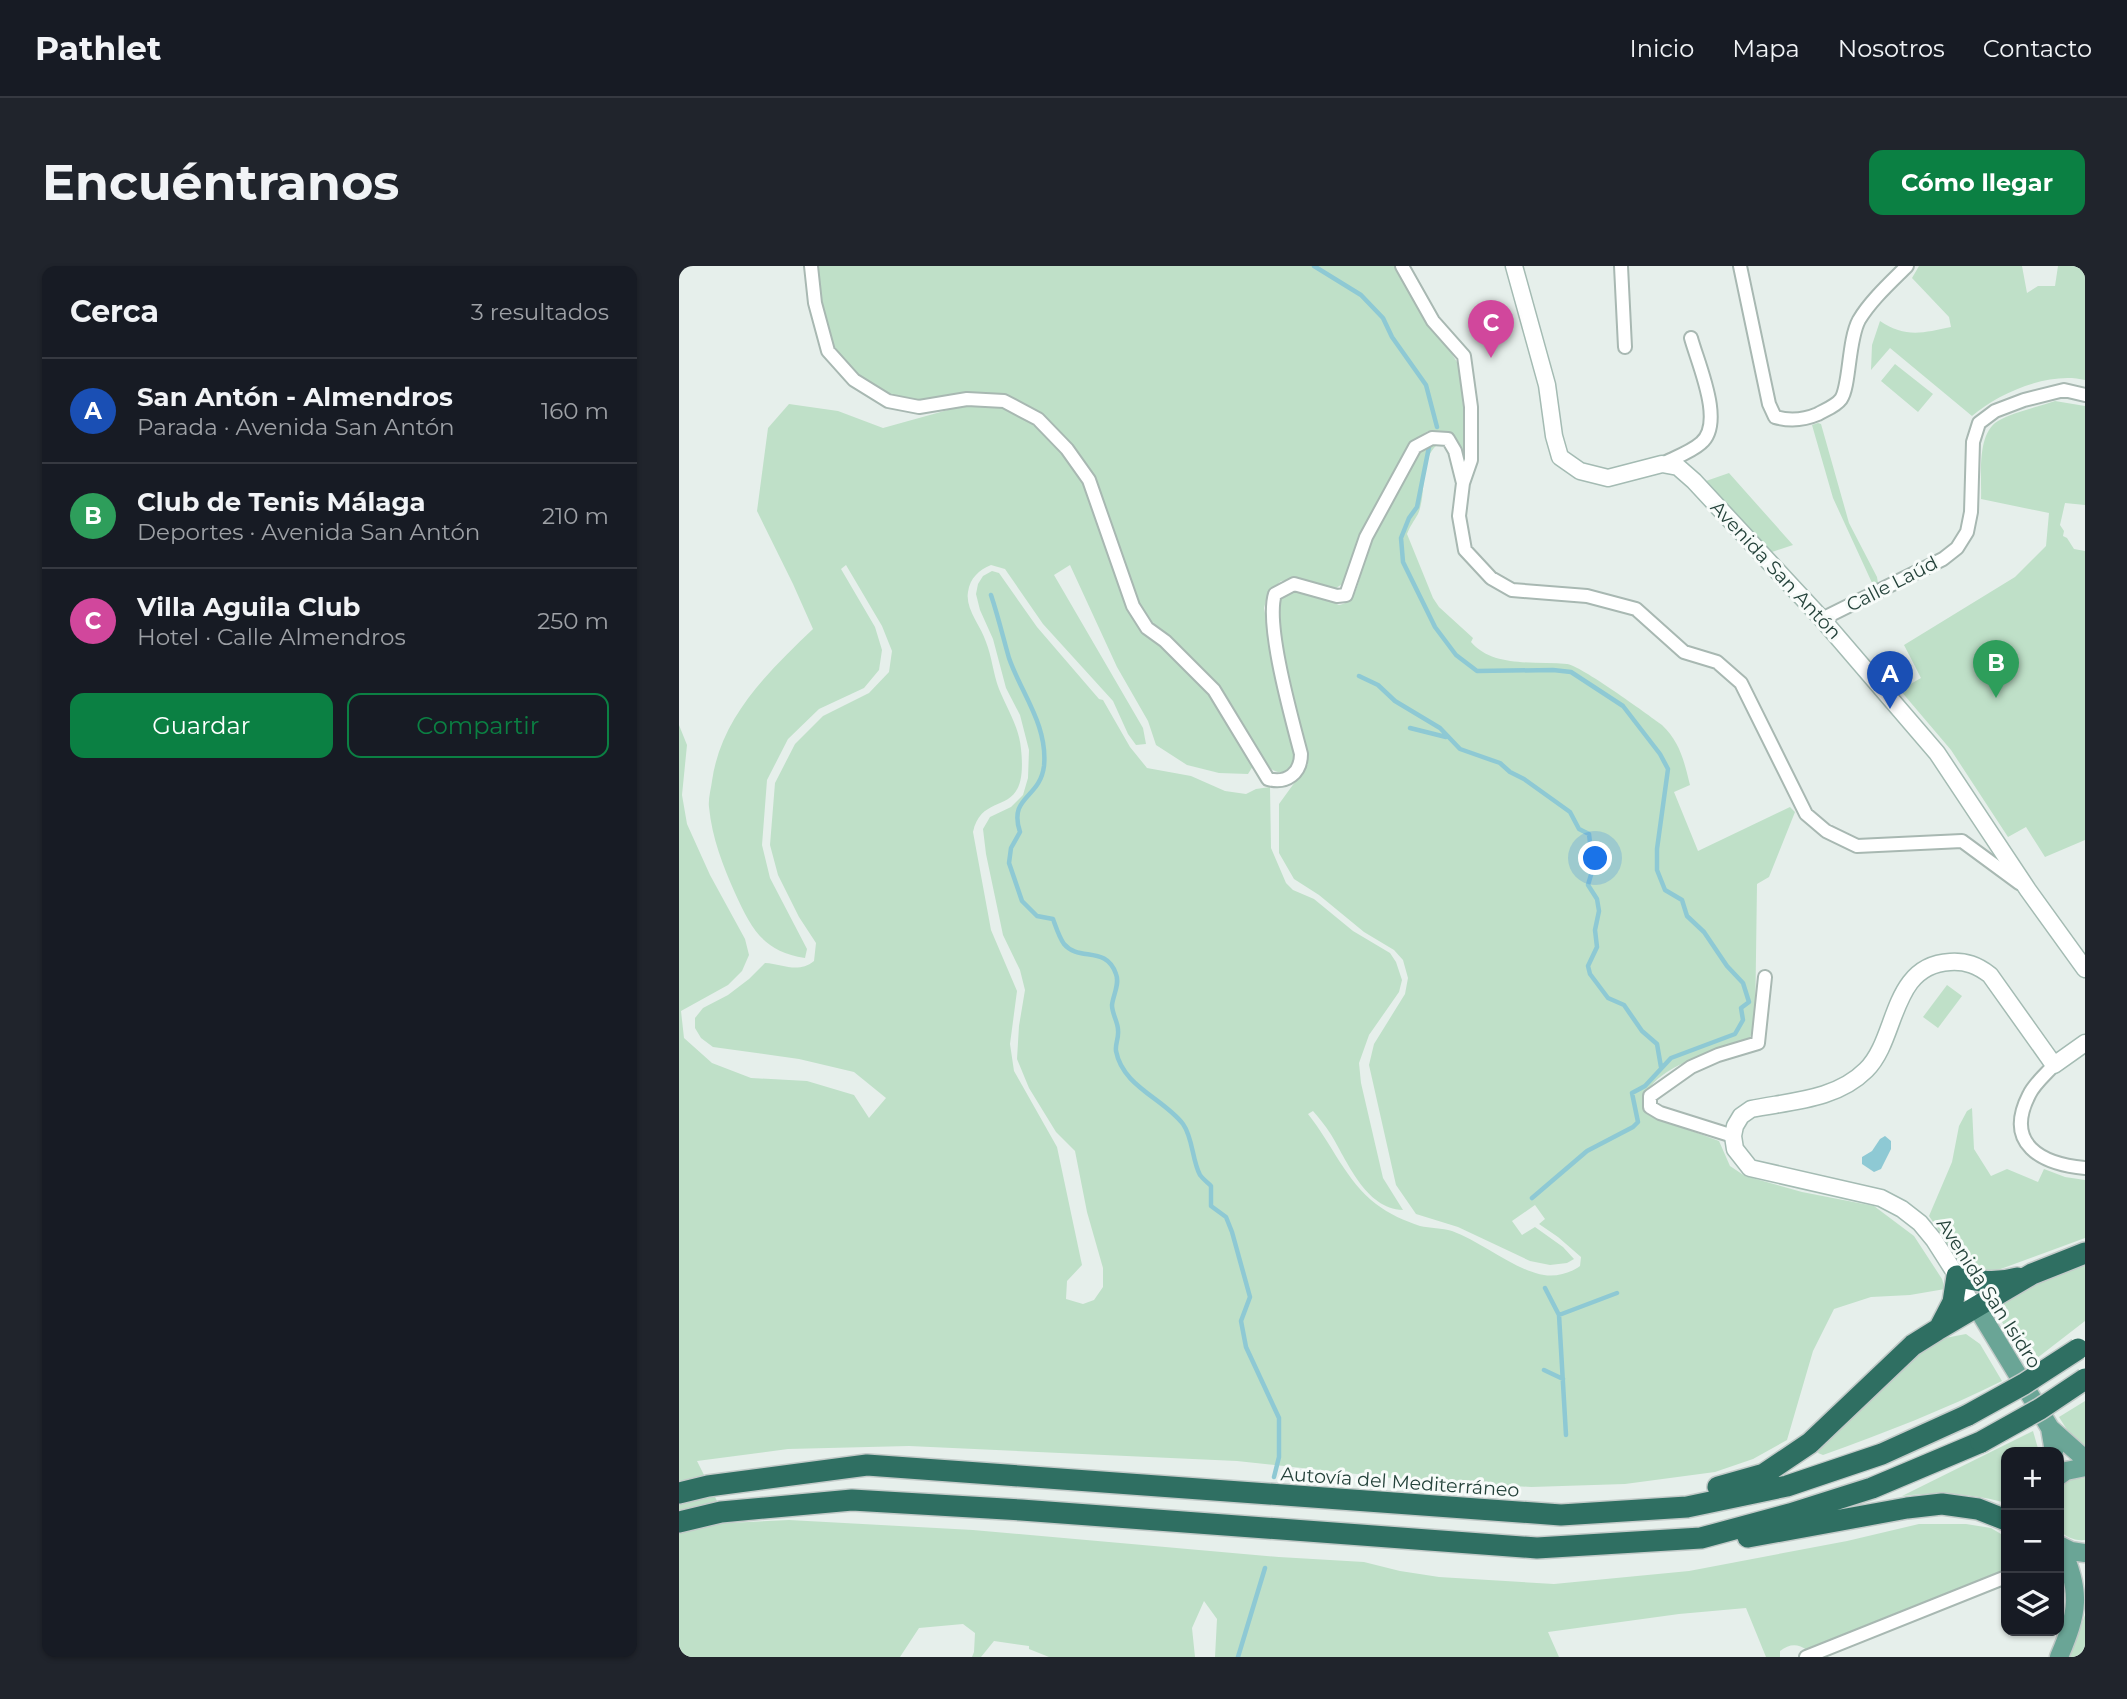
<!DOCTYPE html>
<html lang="es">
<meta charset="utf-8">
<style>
:root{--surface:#171b24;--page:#20242c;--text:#f1f3f6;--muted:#9ea1a6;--line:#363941;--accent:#0b8043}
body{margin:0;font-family:Montserrat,sans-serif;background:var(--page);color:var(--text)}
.controls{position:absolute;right:21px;bottom:21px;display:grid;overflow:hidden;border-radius:14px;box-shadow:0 2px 5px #0004}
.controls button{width:63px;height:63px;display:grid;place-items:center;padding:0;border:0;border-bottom:2px solid var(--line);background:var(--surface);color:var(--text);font:35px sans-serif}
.you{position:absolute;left:917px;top:593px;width:24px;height:24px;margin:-18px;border:5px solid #fff;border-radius:50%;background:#1a73e8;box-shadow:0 0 0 10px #1a73e833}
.badge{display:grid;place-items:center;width:46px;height:46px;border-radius:50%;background:var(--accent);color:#fff;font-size:23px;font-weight:700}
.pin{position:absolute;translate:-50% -58px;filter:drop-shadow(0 2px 4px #0008)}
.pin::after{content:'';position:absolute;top:37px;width:24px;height:21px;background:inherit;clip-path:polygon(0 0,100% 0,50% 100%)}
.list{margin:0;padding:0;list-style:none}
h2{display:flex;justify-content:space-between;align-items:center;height:91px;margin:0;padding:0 28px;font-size:30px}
h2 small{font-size:23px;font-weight:400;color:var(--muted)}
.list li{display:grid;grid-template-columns:46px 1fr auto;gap:21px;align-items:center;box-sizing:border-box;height:105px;padding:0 28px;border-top:2px solid var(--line)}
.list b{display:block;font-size:26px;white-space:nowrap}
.list p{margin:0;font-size:23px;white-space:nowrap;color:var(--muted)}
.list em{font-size:23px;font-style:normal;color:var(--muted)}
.actions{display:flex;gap:14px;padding:21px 28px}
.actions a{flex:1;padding:16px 0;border:2px solid var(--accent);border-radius:14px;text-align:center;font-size:24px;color:var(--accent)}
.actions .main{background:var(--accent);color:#fff}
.icon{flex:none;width:38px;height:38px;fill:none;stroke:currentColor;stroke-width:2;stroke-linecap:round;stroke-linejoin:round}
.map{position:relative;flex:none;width:1406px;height:1391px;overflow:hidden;border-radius:14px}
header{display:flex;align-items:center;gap:42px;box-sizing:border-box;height:98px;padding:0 35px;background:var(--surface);border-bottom:2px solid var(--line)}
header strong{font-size:33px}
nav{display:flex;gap:38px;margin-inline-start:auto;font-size:24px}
.intro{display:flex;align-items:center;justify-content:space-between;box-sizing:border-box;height:168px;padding:0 42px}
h1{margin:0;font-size:49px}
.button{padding:18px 32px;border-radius:14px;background:var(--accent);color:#fff;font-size:24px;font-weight:700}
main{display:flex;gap:42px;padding:0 42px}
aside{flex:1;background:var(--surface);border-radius:14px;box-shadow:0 2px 5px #0004}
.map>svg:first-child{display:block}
.green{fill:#bfe0c8}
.water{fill:#8ec9d4}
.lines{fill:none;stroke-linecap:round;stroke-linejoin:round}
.stream{stroke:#8ec9d4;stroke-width:4.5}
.street-casing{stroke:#a8b8b2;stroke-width:16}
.secondary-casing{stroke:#a4bbb3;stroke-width:19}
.primary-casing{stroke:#c2cac8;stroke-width:21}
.highway-casing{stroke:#c2cac8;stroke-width:24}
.street{stroke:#fff;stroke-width:12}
.secondary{stroke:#fff;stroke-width:16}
.primary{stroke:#6aa596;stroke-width:18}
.highway{stroke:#2f6f62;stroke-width:21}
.highway-bridge-casing{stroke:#c2cac8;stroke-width:24;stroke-linecap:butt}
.highway-bridge{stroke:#2f6f62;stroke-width:21}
.labels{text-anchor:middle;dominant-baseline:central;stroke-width:6;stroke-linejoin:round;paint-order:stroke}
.street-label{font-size:19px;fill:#24423a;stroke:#f7fbf9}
</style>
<header>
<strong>Pathlet</strong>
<nav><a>Inicio</a><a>Mapa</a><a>Nosotros</a><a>Contacto</a></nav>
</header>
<div class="intro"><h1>Encuéntranos</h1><a class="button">Cómo llegar</a></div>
<main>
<aside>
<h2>Cerca<small>3 resultados</small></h2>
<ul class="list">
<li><span class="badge" style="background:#1a4fb4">A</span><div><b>San Antón - Almendros</b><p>Parada · Avenida San Antón</p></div><em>160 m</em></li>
<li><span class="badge" style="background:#2e9e5b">B</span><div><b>Club de Tenis Málaga</b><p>Deportes · Avenida San Antón</p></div><em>210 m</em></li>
<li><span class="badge" style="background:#d1479c">C</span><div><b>Villa Aguila Club</b><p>Hotel · Calle Almendros</p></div><em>250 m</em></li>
</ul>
<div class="actions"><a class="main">Guardar</a><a>Compartir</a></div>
</aside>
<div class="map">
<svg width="1406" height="1391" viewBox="0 0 1406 1391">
<rect width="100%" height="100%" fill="#e6efeb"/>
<path class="green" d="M137,0H715L750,60L770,83L781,101L786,165L785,197L770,172L763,165H749L736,174L720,198L665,317L657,322L621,313L602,315L589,327L585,342L602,436L618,483L615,502C603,508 598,508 588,500C570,471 555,436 532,411C512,389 478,369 464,345C433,288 419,199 371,157C323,114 290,139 236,135C228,135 217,134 210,131C192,124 160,95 152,77C142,54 140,26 137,0Z
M1240,0H1343L1348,27L1359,20H1376L1379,0H1406V114C1371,105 1319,127 1293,150L1211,82L1192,104L1193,79L1201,55C1226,72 1244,67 1272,61L1270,51L1233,12Z
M1216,98L1254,128L1239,146L1202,115Z
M1376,135L1406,140V239L1386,237L1381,259L1385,265L1384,270L1388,272L1395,283L1406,285V574L1366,591L1347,561L1329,571L1272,484L1221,424L1242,412L1225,379L1336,311L1367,280L1370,247L1302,233C1303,211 1297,168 1319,155C1334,146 1359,141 1376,135Z
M294,137L328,140L355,156L371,172L402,210L420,256L440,321L464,365L490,385L525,420L574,500L569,508L540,507L508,499L477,479L469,455L438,401L391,299L375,309L464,462L467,478L457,479L449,468L434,435L364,358L326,303L312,299C300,304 291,312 289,326C286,343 302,360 307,376C313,391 314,407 320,423C328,443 340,460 342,483C350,557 304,521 294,566L312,664L338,725L331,778L335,805L378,881L403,999L388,1015L387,1033L404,1038L415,1034L424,1021V1002L408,946L396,885L377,866L350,822L338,793L340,760L346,724L341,704L324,669L307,588L304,563L311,551L332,541L344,529L349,512L350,484L341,449L327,422L314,373L301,344L297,328L299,318L304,310L313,305L320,307L358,361L420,433L424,434L451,481L468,502L512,510L546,525L567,528L577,523L591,521L592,582L607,617L614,624L635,633L674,665L711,687L717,696L723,714L720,726L690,769L680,797L682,817L704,912L724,944C686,943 668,894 651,867C646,859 640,852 634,845L629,848C653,878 667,915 697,938C710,948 726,955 741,960C751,962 763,962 773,965C803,976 835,1004 865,1009C877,1011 892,1007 901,1000L902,991L879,971L860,958L866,953L856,939L833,955L843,969L856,961L884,981L895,993L888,997L871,999L851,995L779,961L737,948L717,919L690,799L695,778L726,728L729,712L724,694L715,684L685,666L640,629L615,613L600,587V538L629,498L628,485L609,424L596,341C609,310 639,329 660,339C669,337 672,334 676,326C682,314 682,301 687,289C700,253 720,207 746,179H758C740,194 748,228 739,248C735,255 731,260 728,268L754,332L760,341L794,372L792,376C814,402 857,395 888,398C901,399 968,448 983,459C1001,476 1005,495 1011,519L995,526L1019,585L1111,541L1116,546L1090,611L1078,618L1076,761L1070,773C1040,784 968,801 964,838L975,851L1040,875L1051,900L1066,910L1123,926L1195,940L1235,970L1263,1013L1266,1023L1231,1029L1192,1031L1155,1043L1134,1085L1108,1174L1074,1193L1036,1206L946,1218L852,1221L732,1214L558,1195L230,1180L109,1183L18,1195L49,1257L110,1254L294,1264L600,1291L685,1296L721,1305L760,1311L875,1318L1010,1305L1168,1275L1240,1258H1287L1312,1262L1327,1271V1303L1129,1385C1118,1377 1111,1378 1101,1385V1391H1087L1067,1342L1000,1348L869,1366L880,1391H536L538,1353L525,1335L513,1362L516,1391H370L350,1383V1380L315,1375L302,1391H293L295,1386L296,1367L284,1358L240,1362L221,1391H0V459L8,479L3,529L8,558L31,609L66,673L70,689L63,705L49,719L2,745L5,772L33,797L72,812L128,815L175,829L190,852L207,832L175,806L120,793L34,781L22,772L16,762V752L24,742L49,729L70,713L86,697C104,698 119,708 135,695L137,677L120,651L99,609L91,579L96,517L116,478L144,450L190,427L210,406L213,385L203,360L167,299L162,303L196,361L203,384L200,404L185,422L140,443L109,473L88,514L83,579L91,612L128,683L126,692C84,685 73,664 56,627C44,600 33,572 30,541C29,533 32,523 33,515C42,451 89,406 134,363L114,318L78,245L89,162L110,138L159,145L204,162Z
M1139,157L1142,158L1170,257L1198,311L1199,317L1194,319L1154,232L1133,159Z
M1050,207L1114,279L1093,286L1027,215Z
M1268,719L1283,730L1259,762L1244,751Z
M1293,842L1295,883L1312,910L1328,903L1359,916L1365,903L1386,911L1406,914V972L1308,1008L1284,1000L1250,950L1273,896L1280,860L1288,845Z
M1406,996V1055L1349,1099L1323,1056L1324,1039L1332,1028Z
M1287,1068L1301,1078L1323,1115C1265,1144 1205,1167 1144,1189L1139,1187L1140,1184L1241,1088L1266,1072Z
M1406,1135V1183L1395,1175L1380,1151Z
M1354,1165L1360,1186H1327V1237C1292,1227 1259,1226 1223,1230Z
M1406,1212V1274C1395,1275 1387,1271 1380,1264V1222L1393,1213Z
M1406,1349V1391H1390Z"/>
<path class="water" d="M1206,870L1212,875V883L1202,903L1195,906L1183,898V891L1193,885L1201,873Z"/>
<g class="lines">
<path class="stream" d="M635,0L682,29L704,52L713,71L747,119L758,161
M750,181L738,241L730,252L722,272L724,296L756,361L777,389L798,405L874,404L892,406L944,440L981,488L989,503L978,583V604L986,624L1003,634L1008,650L1025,666L1048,700L1064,717L1070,736L1062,742L1064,754L1056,768L992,792L966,820L953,827L959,856L954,861L908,885L853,932
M312,329C319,350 324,371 330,392C342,427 369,459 365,500C361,533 329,530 341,566L332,582L330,597L343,635L358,650L374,653C377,661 380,671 385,678C400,696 427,679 437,708C441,718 434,729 433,739C433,748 439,756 439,764C440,772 436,778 437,785C444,821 484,832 504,858C514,872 513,894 521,909C524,913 529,917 532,920V940L547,951L553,966L571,1031L562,1055L567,1081L600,1152V1191L595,1211
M680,410L699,419L716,435L761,462L781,483L821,497L831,506L845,513L891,546L900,563L910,568L914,602L909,619L918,633L920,645L916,664L918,681L909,700L911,708L929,732L945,739L963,765L978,778L982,801
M731,462L767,471
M866,1022L880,1049L887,1169
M880,1049L938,1027
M865,1104L884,1113
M559,1391L586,1302"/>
<defs>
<path id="street" d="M132,0L136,37L149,85L175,114L209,135L240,141L288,133L325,135L359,153L388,183L410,214L454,340L468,362L486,375L535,424L589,513C608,518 622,507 622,488C613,453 586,359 596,328L615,318L658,330L667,329L687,271L736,181L753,172L769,173L776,185L784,217
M723,0L754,55L785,90L792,141V194L784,217L780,250L786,284L812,312L833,324L908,330L957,343L1005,386L1038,396L1062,417L1127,548L1147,565L1178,580L1283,575L1340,617
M942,0L946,81
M1061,0L1090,138L1096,151C1110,155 1125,154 1139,148C1146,144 1157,140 1162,133C1171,120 1169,74 1180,54C1192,34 1212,16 1228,0
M983,198C995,192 1012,186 1022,177C1046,157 1019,98 1012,72
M1143,353L1264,293L1278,282L1288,266L1292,246L1294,176L1300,157L1316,145L1345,134L1385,124L1406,129
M1375,799C1367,808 1355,818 1350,829C1325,878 1362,898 1406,902
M1054,870L981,847L971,841V830L1012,801L1039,789L1079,777L1086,711
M1279,1011L1297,1040
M1127,1391L1327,1311"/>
<path id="secondary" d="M835,0L868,119L875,170L881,191L901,205L929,212L983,198L999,201L1015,215L1143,353L1258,487L1349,624L1406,703
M1278,1010L1255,974L1241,957L1223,943L1202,932L1071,902L1056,883L1054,870L1056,860L1062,850L1072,843C1112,835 1157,834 1187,804C1219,773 1211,699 1271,696C1287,695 1298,699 1311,709L1375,799L1406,777"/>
<path id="primary" d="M1297,1040L1371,1162L1406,1193
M1371,1162L1375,1186
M1380,1210L1387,1205L1406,1201
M1380,1279L1392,1285L1406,1287
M1380,1391C1399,1346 1403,1327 1382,1281"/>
<path id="highway" d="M1261,1061L1274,1036L1278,1010C1299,1016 1317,1018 1338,1012
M1039,1221L1085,1208L1131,1177L1234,1079L1258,1064L1353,1008L1406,987
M0,1227L29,1220L188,1199L882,1249L1008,1241L1108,1220L1203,1188L1289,1149
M0,1256L42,1246L173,1234L342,1244L858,1282L1022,1272L1111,1248L1193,1222L1302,1176
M1069,1271L1228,1242L1263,1238L1299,1243L1327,1254"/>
</defs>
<use href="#street" class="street-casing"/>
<use href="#secondary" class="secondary-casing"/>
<use href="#primary" class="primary-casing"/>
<use href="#highway" class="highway-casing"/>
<use href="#street" class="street"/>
<use href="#secondary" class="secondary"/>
<use href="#primary" class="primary"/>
<use href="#highway" class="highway"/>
<defs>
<path id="highway-bridge" d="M1289,1149L1345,1118L1399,1083
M1302,1176L1361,1143L1406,1113"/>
</defs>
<use href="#highway-bridge" class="highway-bridge-casing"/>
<use href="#highway-bridge" class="highway-bridge"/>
</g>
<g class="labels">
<g class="street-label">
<text transform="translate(1097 304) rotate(47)">Avenida San Antón</text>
<text transform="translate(1213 318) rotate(-27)">Calle Laúd</text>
<text transform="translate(1310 1027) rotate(57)">Avenida San Isidro</text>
<text transform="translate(721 1216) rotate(4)">Autovía del Mediterráneo</text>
</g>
</g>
</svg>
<div class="controls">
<button>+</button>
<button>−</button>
<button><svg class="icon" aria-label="layers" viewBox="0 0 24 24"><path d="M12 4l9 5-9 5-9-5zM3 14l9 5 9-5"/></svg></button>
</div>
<div class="you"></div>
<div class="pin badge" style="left:1211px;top:443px;background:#1a4fb4">A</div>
<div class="pin badge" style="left:1317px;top:432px;background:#2e9e5b">B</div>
<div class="pin badge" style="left:812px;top:92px;background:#d1479c">C</div>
</div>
</main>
